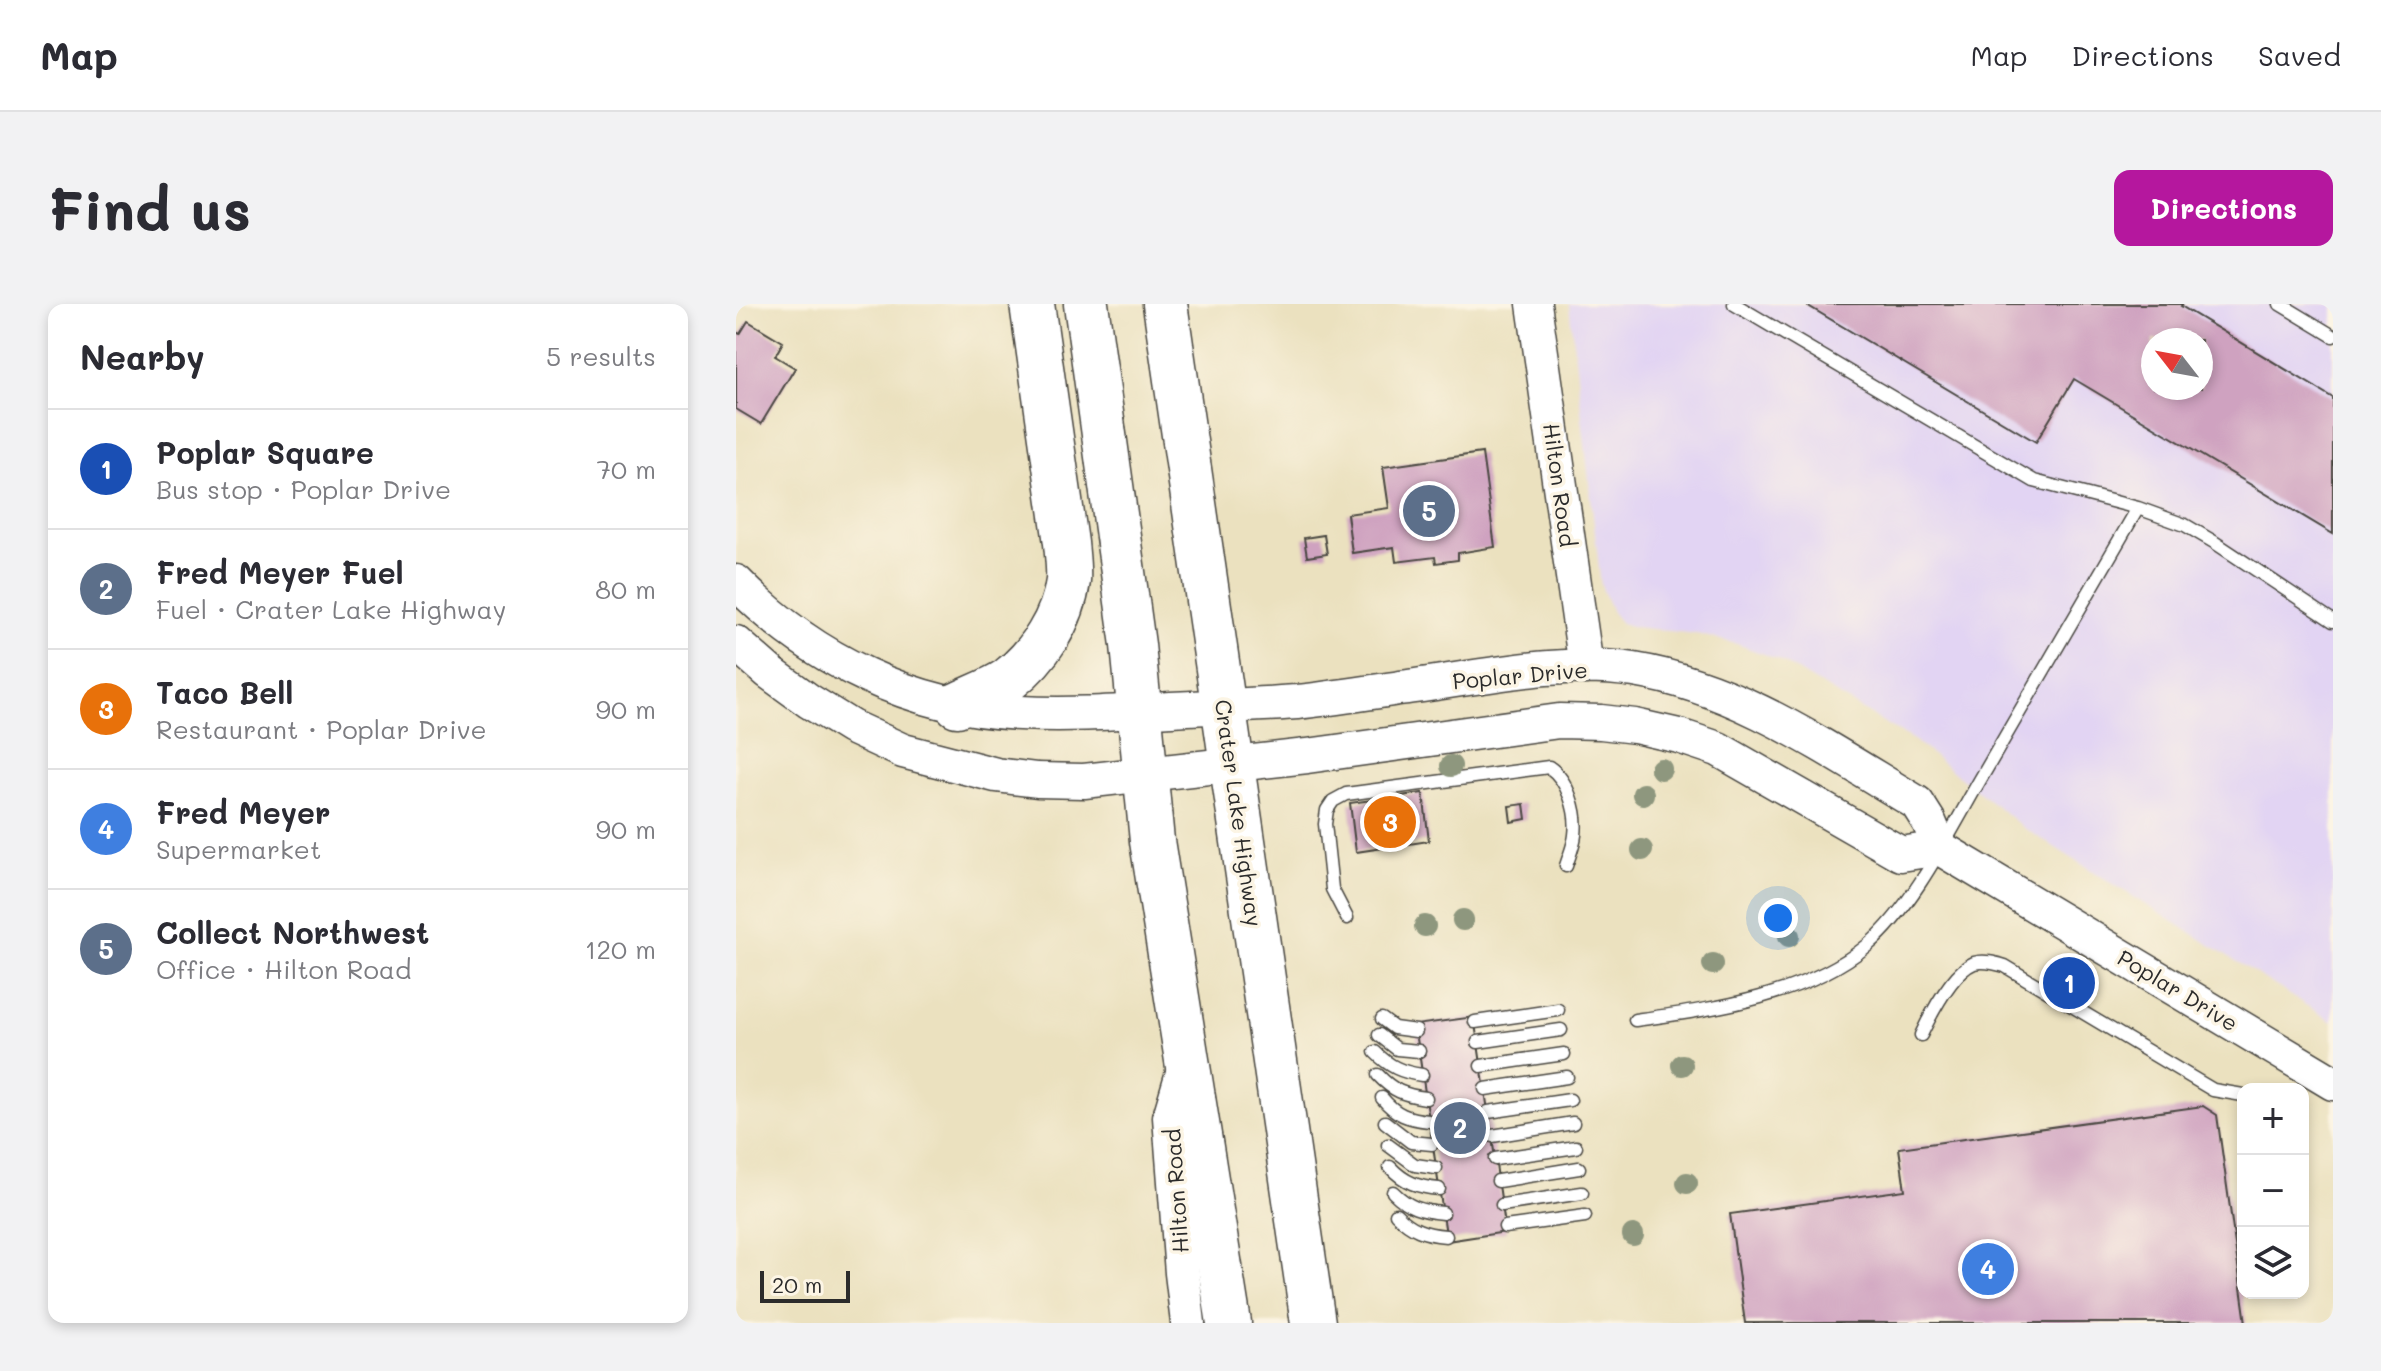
<!DOCTYPE html>
<meta charset="utf-8">
<style>
:root{--surface:#fff;--page:#f2f2f3;--text:#2b2b33;--muted:#7c7c81;--line:#e1e1e2;--accent:#b5179e}
body{margin:0;font-family:Mali,sans-serif;background:var(--page);color:var(--text)}
.controls{position:absolute;right:24px;bottom:24px;display:grid;overflow:hidden;border-radius:16px;box-shadow:0 4px 12px #0003}
.controls button{width:72px;height:72px;display:grid;place-items:center;padding:0;border:0;border-bottom:2px solid var(--line);background:var(--surface);color:var(--text);font:40px sans-serif}
.compass{position:absolute;left:1405px;top:24px;width:72px;height:72px;border-radius:50%;background:var(--surface);box-shadow:0 4px 12px #0003;rotate:301deg}
.scale{position:absolute;left:24px;bottom:20px;width:90px;box-sizing:border-box;padding-left:8px;border:4px solid #2b2b2b;border-top:0;font-size:22px;line-height:28px;white-space:nowrap;color:#2b2b2b;-webkit-text-stroke:6px #fcf5e5;paint-order:stroke}
.you{position:absolute;left:1042px;top:614px;width:28px;height:28px;margin:-20px;border:6px solid #fff;border-radius:50%;background:#1a73e8;box-shadow:0 0 0 12px #1a73e833}
.badge{display:grid;place-items:center;width:52px;height:52px;border-radius:50%;background:var(--accent);color:#fff;font-size:26px;font-weight:700}
.pin{position:absolute;translate:-50% -50%;border:4px solid #fff;box-shadow:0 2px 8px #0006}
.list{margin:0;padding:0;list-style:none}
h2{display:flex;justify-content:space-between;align-items:center;height:104px;margin:0;padding:0 32px;font-size:34px}
h2 small{font-size:26px;font-weight:400;color:var(--muted)}
.list li{display:grid;grid-template-columns:52px 1fr auto;gap:24px;align-items:center;box-sizing:border-box;height:120px;padding:0 32px;border-top:2px solid var(--line)}
.list b{display:block;font-size:30px;white-space:nowrap}
.list p{margin:0;font-size:26px;white-space:nowrap;color:var(--muted)}
.list em{font-size:26px;font-style:normal;color:var(--muted)}
.icon{flex:none;width:44px;height:44px;fill:none;stroke:currentColor;stroke-width:2;stroke-linecap:round;stroke-linejoin:round}
.map{position:relative;flex:none;width:1597px;height:1019px;overflow:hidden;border-radius:16px}
header{display:flex;align-items:center;gap:48px;box-sizing:border-box;height:112px;padding:0 40px;background:var(--surface);border-bottom:2px solid var(--line)}
header strong{font-size:38px}
nav{display:flex;gap:44px;margin-inline-start:auto;font-size:28px}
.intro{display:flex;align-items:center;justify-content:space-between;box-sizing:border-box;height:192px;padding:0 48px}
h1{margin:0;font-size:56px}
.button{padding:20px 36px;border-radius:16px;background:var(--accent);color:#fff;font-size:28px;font-weight:700}
main{display:flex;gap:48px;padding:0 48px}
aside{flex:1;background:var(--surface);border-radius:16px;box-shadow:0 4px 12px #0003}
.map>svg:first-child{display:block}
.built{fill:#e2d4f3;fill-rule:evenodd}
.building{fill:#cfa2c0;fill-rule:evenodd}
.lines{fill:none;stroke-linecap:round;stroke-linejoin:round}
.lane-casing{stroke:#484641;stroke-width:15}
.secondary-casing{stroke:#484641;stroke-width:37}
.highway-casing{stroke:#484641;stroke-width:47}
.lane{stroke:#fff;stroke-width:12}
.secondary{stroke:#fff;stroke-width:34}
.highway{stroke:#fff;stroke-width:44}
.tree{fill:#8e977e}
.labels{text-anchor:middle;dominant-baseline:central;stroke-width:7;stroke-linejoin:round;paint-order:stroke}
.street-label{font-size:22px;fill:#2b2b2b;stroke:#fcf5e5}
</style>
<header>
<strong>Map</strong>
<nav><a>Map</a><a>Directions</a><a>Saved</a></nav>
</header>
<div class="intro"><h1>Find us</h1><a class="button">Directions</a></div>
<main>
<aside>
<h2>Nearby<small>5 results</small></h2>
<ul class="list">
<li><span class="badge" style="background:#1a4fb4">1</span><div><b>Poplar Square</b><p>Bus stop · Poplar Drive</p></div><em>70 m</em></li>
<li><span class="badge" style="background:#5c6f8a">2</span><div><b>Fred Meyer Fuel</b><p>Fuel · Crater Lake Highway</p></div><em>80 m</em></li>
<li><span class="badge" style="background:#e8710a">3</span><div><b>Taco Bell</b><p>Restaurant · Poplar Drive</p></div><em>90 m</em></li>
<li><span class="badge" style="background:#3f7fe0">4</span><div><b>Fred Meyer</b><p>Supermarket</p></div><em>90 m</em></li>
<li><span class="badge" style="background:#5c6f8a">5</span><div><b>Collect Northwest</b><p>Office · Hilton Road</p></div><em>120 m</em></li>
</ul>
</aside>
<div class="map">
<svg width="1597" height="1019" viewBox="0 0 1597 1019">
<rect width="100%" height="100%" fill="#fcf5e5"/>
<filter id="ink" filterUnits="userSpaceOnUse"><feTurbulence type="fractalNoise" baseFrequency=".0125" numOctaves="2"/><feDisplacementMap in="SourceGraphic" scale="16" xChannelSelector="R" yChannelSelector="G"/><feConvolveMatrix kernelMatrix="1 2 1 2 8 2 1 2 1" color-interpolation-filters="sRGB"/></filter>
<filter id="wash" filterUnits="userSpaceOnUse"><feTurbulence type="fractalNoise" baseFrequency=".006" numOctaves="4" result="noise"/><feDisplacementMap in="SourceGraphic" scale="32" xChannelSelector="R" yChannelSelector="G"/><feGaussianBlur stdDeviation="1.8" result="paint"/><feColorMatrix in="noise" values="0 0 0 0 0 0 0 0 0 0 0 0 0 0 0 0 0 1.4 0 .05"/><feComposite in="paint" operator="in"/></filter>
<g filter="url(#wash)">
<rect width="100%" height="100%" fill="#ebe1bf"/>
<path class="built" d="M833,0H1597V718L1288,524L1179,437L1043,356L1001,340L961,330L898,323L885,319L876,308L865,281ZM1417,36H1465V84H1417Z"/>
<g id="blocks">
<path class="building" d="M1069,0H1447L1445,2L1597,94V230L1338,75L1300,138ZM1417,36H1465V84H1417Z
M12,17L47,38L39,52L59,64L25,120L0,105V28L4,30Z
M746,149L759,243L722,249V256L700,259L699,253L660,258L658,243L616,249L611,210L653,204L647,163Z
M588,231L591,250L571,253L568,234Z
M687,489L693,537L620,548L614,499Z
M788,500L790,515L775,518L773,502Z
M738,713L770,928L711,937L679,721Z
M1467,802L1481,811L1510,1019H1009L994,910L1169,886L1163,844Z"/>
</g>
</g>
<g filter="url(#ink)">
<use href="#blocks" fill-opacity="0" stroke="#484641" stroke-width="2"/>
<g class="lines">
<defs>
<path id="lane" d="M998,0L1298,177L1402,204L1449,221L1478,238L1597,317
M1544,0L1597,32
M611,614L596,585L589,520L591,506L597,497L610,490L813,463C832,476 842,508 839,531C838,541 833,552 830,562
M646,715L658,724L680,727
M899,716C977,705 1069,693 1132,641C1177,603 1214,528 1244,476C1297,386 1349,295 1402,204
M739,718L822,706
M643,731L661,745L683,747
M1185,731C1195,710 1216,668 1238,659C1248,656 1259,659 1269,662L1477,786L1507,791
M742,738L825,726
M639,748C654,763 665,768 686,771
M745,762L828,750
M642,771C657,787 668,791 690,794
M749,785L831,773
M646,794C660,811 672,815 693,817
M752,808L834,796
M649,818L675,838L696,840
M756,832L837,819
M652,841L679,861L700,864
M759,855L840,843
M654,863C669,879 682,883 703,885
M762,877L843,864
M657,888C673,904 685,907 707,909
M766,901L846,889
M660,910C676,926 688,930 710,932
M769,923L849,912"/>
<path id="secondary" d="M798,0L850,363
M0,278C76,356 176,404 284,409C335,412 385,408 435,405C477,403 519,401 561,398C600,394 640,387 679,382C751,372 826,355 898,366C1003,383 1092,446 1181,499L1193,518L1204,544L1597,779
M0,339L33,368L73,397L115,423L167,447L260,471L301,476L348,477L571,452L823,417L865,418L899,422L943,432L982,445L1165,550L1204,544
M449,762L434,813L446,969L452,1019"/>
<path id="highway" d="M350,0L397,341L416,537L493,1019
M429,0L577,1019
M221,401C237,393 257,386 272,376C303,352 327,315 332,277C333,265 331,251 330,239L296,0"/>
</defs>
<use href="#lane" class="lane-casing"/>
<use href="#secondary" class="secondary-casing"/>
<use href="#highway" class="highway-casing"/>
<use href="#lane" class="lane"/>
<use href="#secondary" class="secondary"/>
<use href="#highway" class="highway"/>
</g>
<g class="tree">
<circle cx="715" cy="462" r="11"/>
<circle cx="925" cy="465" r="11"/>
<circle cx="907" cy="490" r="11"/>
<circle cx="906" cy="546" r="11"/>
<circle cx="727" cy="616" r="11"/>
<circle cx="689" cy="622" r="11"/>
<circle cx="1053" cy="632" r="11"/>
<circle cx="977" cy="660" r="11"/>
<circle cx="946" cy="761" r="11"/>
<circle cx="951" cy="879" r="11"/>
<circle cx="897" cy="931" r="11"/>
</g>
</g>
<g class="labels">
<g class="street-label">
<text transform="translate(824 181) rotate(82)">Hilton Road</text>
<text transform="translate(784 371) rotate(-5)">Poplar Drive</text>
<text transform="translate(503 509) rotate(82)">Crater Lake Highway</text>
<text transform="translate(1442 686) rotate(31)">Poplar Drive</text>
<text transform="translate(440 887) rotate(-94)">Hilton Road</text>
</g>
</g>
</svg>
<div class="controls">
<button>+</button>
<button>−</button>
<button><svg class="icon" aria-label="layers" viewBox="0 0 24 24"><path d="M12 4l9 5-9 5-9-5zM3 14l9 5 9-5"/></svg></button>
</div>
<svg class="compass" viewBox="-18 -18 36 36"><path d="M0-13l5 13h-10z" fill="#e53935"/><path d="M0 13l5-13h-10z" fill="#7c7c81"/></svg>
<div class="scale">20 m</div>
<div class="you"></div>
<div class="pin badge" style="left:1333px;top:679px;background:#1a4fb4">1</div>
<div class="pin badge" style="left:724px;top:824px;background:#5c6f8a">2</div>
<div class="pin badge" style="left:654px;top:518px;background:#e8710a">3</div>
<div class="pin badge" style="left:1252px;top:965px;background:#3f7fe0">4</div>
<div class="pin badge" style="left:693px;top:207px;background:#5c6f8a">5</div>
</div>
</main>
